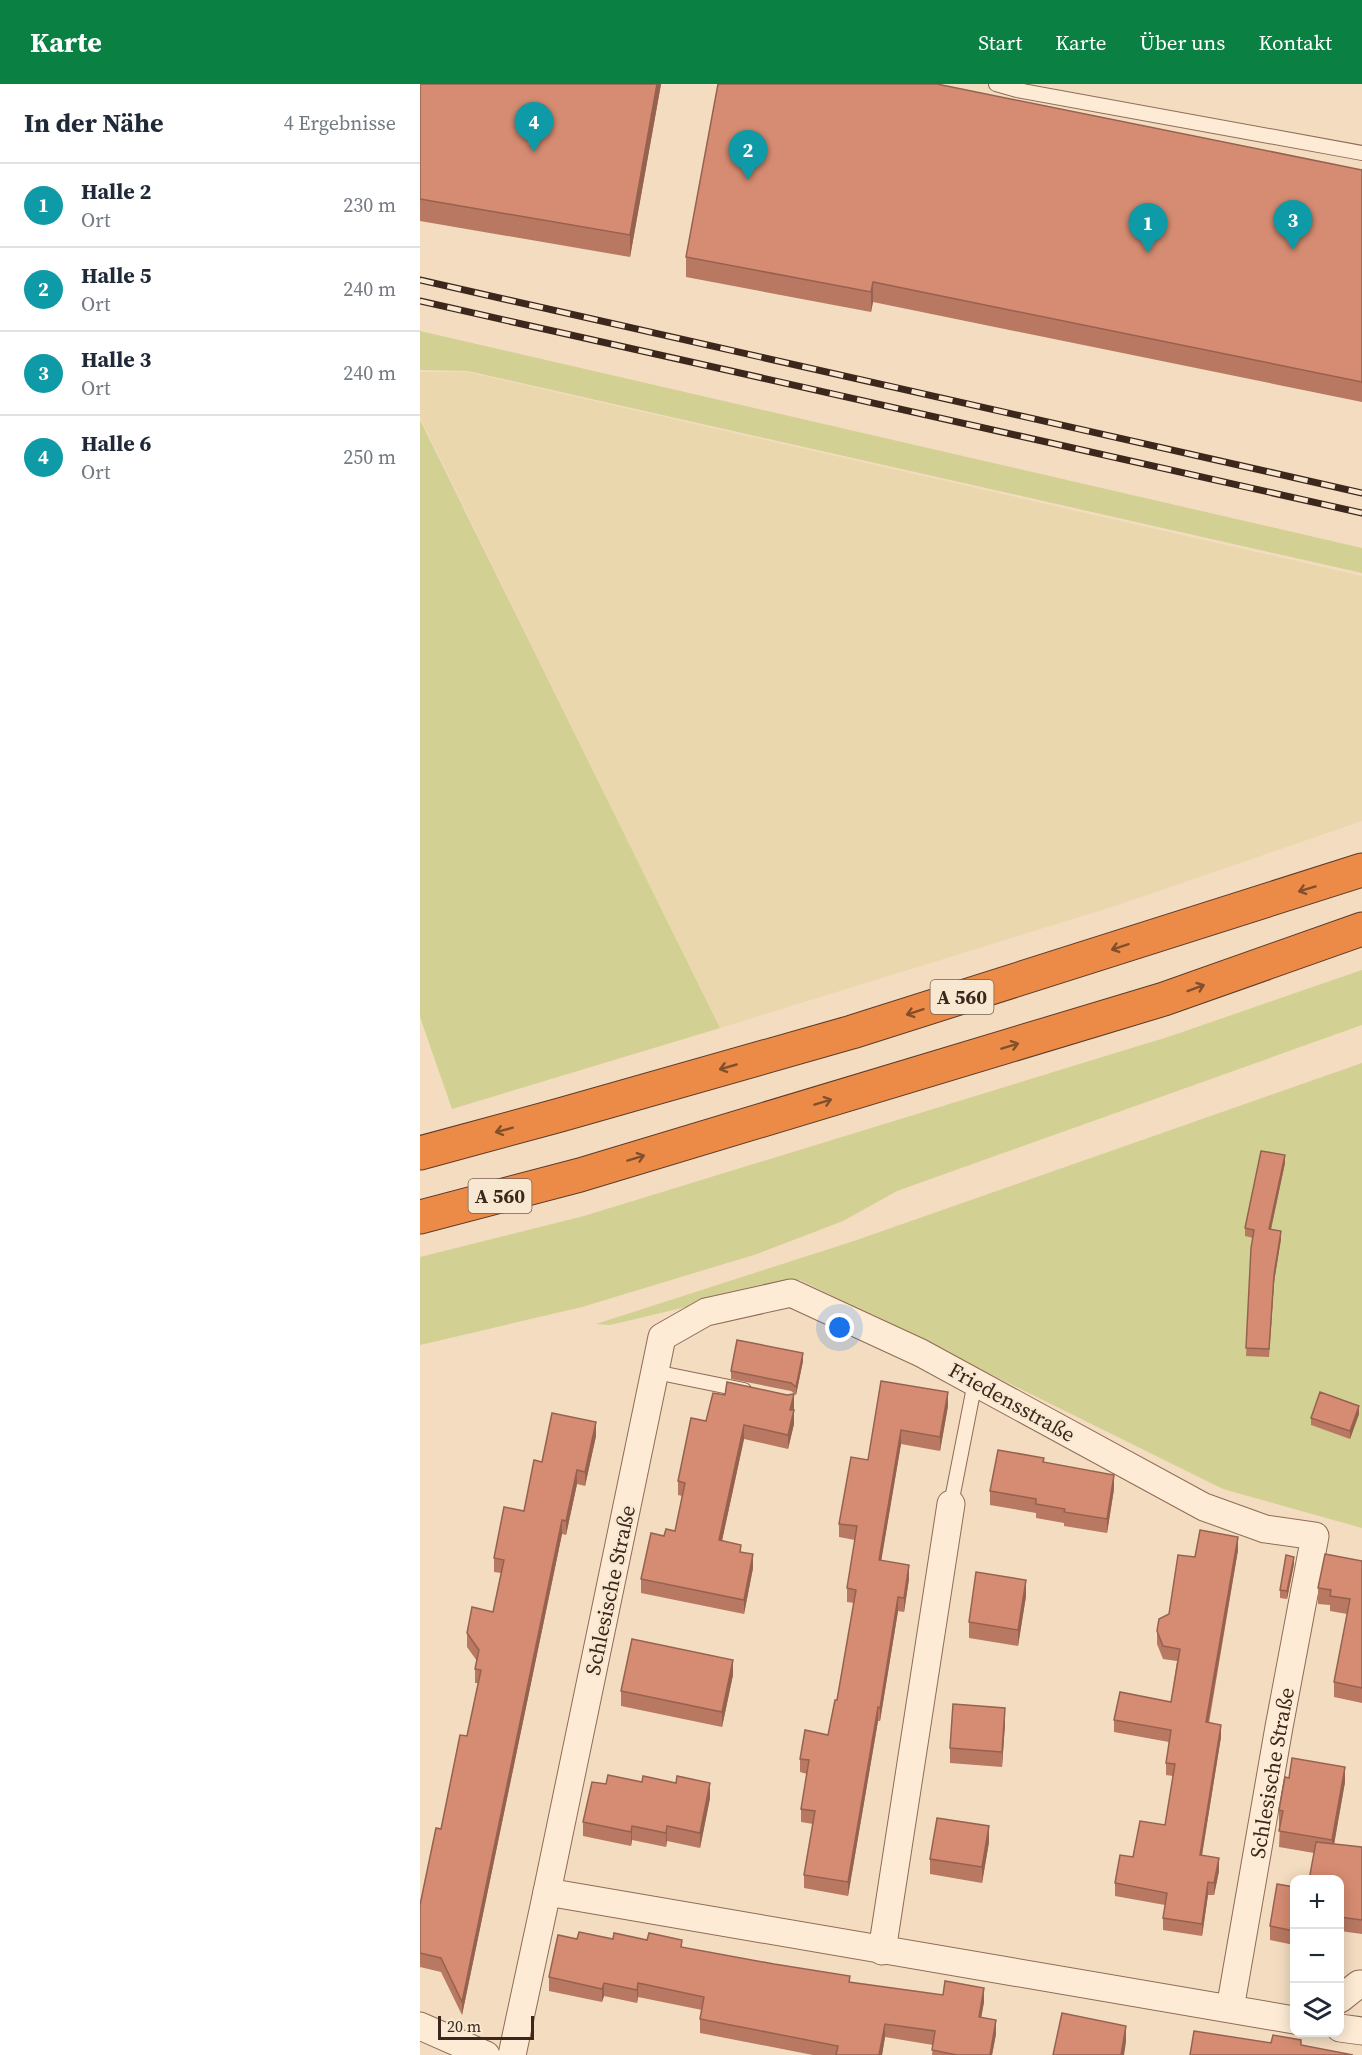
<!DOCTYPE html>
<html lang="de">
<meta charset="utf-8">
<style>
:root{--surface:#fff;--page:#f2f2f3;--text:#1f2937;--muted:#747a83;--line:#e0e1e3;--accent:#0b8043}
body{margin:0;font-family:"Source Serif 4",serif;background:var(--page);color:var(--text)}
.controls{position:absolute;right:18px;bottom:18px;display:grid;overflow:hidden;border-radius:12px;box-shadow:0 3px 15px #0003}
.controls button{width:54px;height:54px;display:grid;place-items:center;padding:0;border:0;border-bottom:2px solid var(--line);background:var(--surface);color:var(--text);font:30px sans-serif}
.scale{position:absolute;left:18px;bottom:15px;width:96px;box-sizing:border-box;padding-left:6px;border:3px solid #3c271c;border-top:0;font-size:16px;line-height:21px;white-space:nowrap;color:#3c271c;-webkit-text-stroke:4px #f9e8d1;paint-order:stroke}
.you{position:absolute;left:420px;top:1244px;width:21px;height:21px;margin:-15px;border:4px solid #fff;border-radius:50%;background:#1a73e8;box-shadow:0 0 0 9px #1a73e833}
.badge{display:grid;place-items:center;width:39px;height:39px;border-radius:50%;background:var(--accent);color:#fff;font-size:20px;font-weight:700}
.pin{position:absolute;translate:-50% -50px;filter:drop-shadow(0 2px 3px #0008)}
.pin::after{content:'';position:absolute;top:32px;width:21px;height:18px;background:inherit;clip-path:polygon(0 0,100% 0,50% 100%)}
.list{margin:0;padding:0;list-style:none}
h2{display:flex;justify-content:space-between;align-items:center;height:78px;margin:0;padding:0 24px;font-size:26px}
h2 small{font-size:20px;font-weight:400;color:var(--muted)}
.list li{display:grid;grid-template-columns:39px 1fr auto;gap:18px;align-items:center;box-sizing:border-box;height:84px;padding:0 24px;border-top:2px solid var(--line)}
.list b{display:block;font-size:22px;white-space:nowrap}
.list p{margin:0;font-size:20px;white-space:nowrap;color:var(--muted)}
.list em{font-size:20px;font-style:normal;color:var(--muted)}
.icon{flex:none;width:33px;height:33px;fill:none;stroke:currentColor;stroke-width:2;stroke-linecap:round;stroke-linejoin:round}
.map{position:relative;flex:none;width:942px;height:1971px;overflow:hidden}
header{display:flex;align-items:center;gap:36px;box-sizing:border-box;height:84px;padding:0 30px;background:var(--accent);color:#fff}
header strong{font-size:28px}
nav{display:flex;gap:33px;margin-inline-start:auto;font-size:21px}
main{display:flex}
aside{flex:1;background:var(--surface)}
.map>svg:first-child{display:block}
.farmland{fill:#ead7ad}
.green{fill:#d3d093}
.lines{fill:none;stroke-linecap:round;stroke-linejoin:round}
.lane-casing{stroke:#8f6b56;stroke-width:16}
.street-casing{stroke:#8f6b56;stroke-width:29}
.highway-casing{stroke:#5c3a2a;stroke-width:35}
.lane{stroke:#fdebd5;stroke-width:14}
.street{stroke:#fdebd5;stroke-width:27}
.highway{stroke:#ec8b47;stroke-width:33}
.rail-casing{stroke:#3c271c;stroke-width:7}
.rail{stroke:#f9e8d1;stroke-width:4.5;stroke-dasharray:14;stroke-linecap:butt}
.wall{fill:#b87862}
.shaded-wall{fill:#966250}
.building{fill:#d68c72;stroke:#966250;stroke-width:1.5}
.oneway{stroke:#824f2d}
.labels{text-anchor:middle;dominant-baseline:central;stroke-width:5;stroke-linejoin:round;paint-order:stroke}
.shield{fill:#f9e8d1;stroke:#756152;stroke-width:1.5}
.shield-label{font-size:20px;font-weight:bold;fill:#3c271c}
.street-label{font-size:21px;fill:#3c271c;stroke:#f9e8d1}
</style>
<header>
<strong>Karte</strong>
<nav><a>Start</a><a>Karte</a><a>Über uns</a><a>Kontakt</a></nav>
</header>
<main>
<aside>
<h2>In der Nähe<small>4 Ergebnisse</small></h2>
<ul class="list">
<li><span class="badge" style="background:#0f9aa8">1</span><div><b>Halle 2</b><p>Ort</p></div><em>230 m</em></li>
<li><span class="badge" style="background:#0f9aa8">2</span><div><b>Halle 5</b><p>Ort</p></div><em>240 m</em></li>
<li><span class="badge" style="background:#0f9aa8">3</span><div><b>Halle 3</b><p>Ort</p></div><em>240 m</em></li>
<li><span class="badge" style="background:#0f9aa8">4</span><div><b>Halle 6</b><p>Ort</p></div><em>250 m</em></li>
</ul>
</aside>
<div class="map">
<svg width="942" height="1971" viewBox="0 0 942 1971">
<rect width="100%" height="100%" fill="#f3dcc0"/>
<path class="farmland" d="M0,288H47L942,492V737L695,822L300,944L0,334Z"/>
<path class="green" d="M0,247L942,464V489L48,287L0,286Z
M0,336L300,944L32,1025L0,933Z
M942,886V941L477,1107L423,1137L337,1170L162,1223L0,1261V1173L164,1132L751,952Z
M942,979V1444L803,1405L380,1196L190,1241L176,1240L434,1157Z"/>
<g class="lines">
<defs>
<path id="lane" d="M576,0L597,6
M598,0L597,6L942,69
M235,1288L324,1306
M531,1420L555,1298"/>
<g id="street">
<path d="M462,1867L531,1420"/>
<path d="M920,1915L939,1900H942"/>
<path id="s1" d="M810,1925L859,1643L895,1452L845,1445L784,1423L501,1269L371,1209L286,1228L242,1253L127,1808C376,1852 625,1895 874,1936"/>
<path d="M0,1942L66,1971"/>
<path d="M920,1944L942,1947"/>
<path d="M92,1971L127,1808"/>
</g>
<path id="highway" d="M0,1069L140,1031L432,948L942,786
M0,1133L160,1091L744,915L942,845"/>
</defs>
<use href="#lane" class="lane-casing"/>
<use href="#street" class="street-casing"/>
<use href="#highway" class="highway-casing"/>
<use href="#lane" class="lane"/>
<use href="#street" class="street"/>
<use href="#highway" class="highway"/>
<defs>
<path id="rail" d="M0,196L942,409
M0,217L942,429"/>
</defs>
<use href="#rail" class="rail-casing"/>
<use href="#rail" class="rail"/>
</g>
<path class="wall" d="M0,0H241L210,173L0,137Z
M942,86V318L453,218L451,228L266,193V173Z
M865,1079L851,1146L861,1155L854,1198L849,1273L826,1272L833,1154L825,1152V1144Z
M383,1277L376,1311L371,1307L311,1295V1287Z
M461,1297L528,1322L520,1367L481,1360L461,1476L489,1495L484,1528L478,1527L460,1637H458L428,1812L384,1804V1791L393,1740L381,1738V1725L387,1690L380,1688V1675L408,1651L417,1616L434,1519L427,1518V1504L435,1456L419,1453V1440L448,1376Z
M305,1311H367L374,1324V1340L368,1365L324,1355L302,1457L321,1468L333,1484L324,1530L221,1509V1495L244,1452L255,1447L262,1412L258,1411V1397L286,1337Z
M939,1330L930,1355L891,1341V1334Z
M176,1352L165,1402L157,1400L146,1451L142,1450L42,1931L21,1888L0,1883V1821L47,1652L58,1599H55V1585L57,1577L47,1563V1549L73,1528L81,1489L74,1488V1474L104,1427L122,1378Z
M624,1378L694,1405L687,1449L644,1442V1439L616,1434V1429L570,1421V1407Z
M818,1466L789,1639L801,1653L782,1771L799,1787L794,1811H788L782,1852L743,1846V1834L745,1821L695,1812V1799L713,1773L745,1741L753,1692L746,1691V1679L749,1658L694,1648V1636L751,1618L757,1577L743,1575L737,1560V1547L749,1530L775,1473Z
M942,1477V1619L914,1613V1598L927,1530L910,1527V1521L898,1520V1504Z
M874,1480L867,1515L860,1514V1506Z
M606,1512L598,1562L549,1554V1538Z
M313,1591L302,1643L201,1622V1607Z
M585,1640L582,1683L530,1679V1664Z
M925,1698L914,1760L942,1763V1850L920,1847V1796L894,1769L859,1763L860,1742H859V1726Z
M186,1700L290,1714L280,1764L247,1757L246,1763L212,1756L211,1762L163,1752V1738Z
M569,1758L562,1799L510,1790V1775Z
M874,1803V1861L850,1856V1842Z
M157,1855H193L262,1863L430,1898L564,1918L561,1933L576,1950L572,1971H512L513,1961L465,1953L462,1971H393L280,1949V1935L282,1926L218,1913L217,1919L184,1912L182,1918L129,1907V1893Z"/>
<path class="shaded-wall" d="M237,0H241L210,173V151Z
M453,198V218L451,228V208Z
M865,1071V1079L849,1153V1145Z
M861,1147V1155L854,1198L849,1273L854,1191Z
M383,1269V1277L376,1311V1303Z
M528,1308V1322L520,1367V1353Z
M374,1310V1324L370,1340V1326Z
M939,1322V1330L930,1355V1347Z
M374,1326V1340L368,1365V1351Z
M176,1338V1352L165,1402V1388Z
M324,1341V1355L299,1470V1456Z
M481,1346V1360L459,1490V1476Z
M157,1386V1400L146,1451V1437Z
M694,1391V1405L687,1449V1435Z
M142,1436V1450L42,1931V1918Z
M818,1453V1466L786,1651V1638Z
M333,1470V1484L324,1530V1516Z
M874,1473V1480L867,1515V1507Z
M489,1481V1495L484,1528V1514Z
M606,1496V1512L598,1562V1546Z
M478,1513V1527L460,1637V1624Z
M313,1576V1591L302,1643V1628Z
M458,1623V1637L428,1812V1798Z
M585,1624V1640L582,1683V1668Z
M801,1641V1653L780,1783V1771Z
M925,1683V1698L912,1772V1756Z
M290,1699V1714L280,1764V1749Z
M212,1742V1756L211,1762V1748Z
M247,1742V1757L246,1763V1749Z
M569,1742V1758L562,1799V1783Z
M799,1774V1787L794,1811V1799Z
M788,1798V1811L782,1852V1840Z
M184,1899V1912L182,1918V1905Z
M218,1899V1913L217,1919V1906Z
M564,1904V1918L559,1946V1933Z
M576,1936V1950L572,1971H570Z
M465,1940V1953L462,1971H459Z
M706,1942V1958L704,1971H701Z"/>
<path class="building" d="M0,0H237L210,151L0,115Z
M298,0H517L942,86V298L453,198L451,208L266,173Z
M841,1067L865,1071L849,1145L861,1147L854,1191L849,1265L826,1264L831,1164L834,1146L825,1144Z
M317,1256L383,1269L376,1303L371,1299L311,1287Z
M461,1297L528,1308L520,1353L481,1346L459,1476L489,1481L484,1514L478,1513L460,1624L458,1623L428,1798L384,1791L395,1727L381,1725L389,1676L380,1675L385,1646L408,1651L415,1616H417L436,1506L427,1504L437,1442L419,1440L431,1373L448,1376Z
M307,1298L367,1311L374,1310L370,1326H374L368,1351L324,1341L299,1456L321,1461L320,1468L333,1470L324,1516L221,1495L231,1449L244,1452L246,1445L255,1447L265,1399L258,1397L271,1334L286,1337L293,1309L305,1311Z
M900,1308L939,1322L930,1347L891,1334Z
M132,1329L176,1338L165,1388L157,1386L146,1437L142,1436L42,1918L21,1874L0,1869V1821L16,1744L21,1745L40,1651L47,1652L61,1586L55,1585L59,1566L47,1549L52,1523L73,1528L84,1476L74,1474L84,1423L104,1427L114,1376L122,1378Z
M578,1366L624,1374L623,1378L694,1391L687,1435L644,1428L645,1425L616,1420V1415L570,1407Z
M780,1446L818,1453L786,1638L801,1641L780,1771L799,1774L794,1799L788,1798L782,1840L743,1834L747,1809L695,1799L700,1771L713,1773L720,1737L745,1741L755,1680L746,1679L751,1646L694,1636L700,1608L751,1618L760,1565L743,1562L737,1547L739,1535L749,1530L758,1471L775,1473Z
M905,1470L942,1477V1604L914,1598L930,1515L910,1512L911,1506L898,1504Z
M866,1471L874,1473L867,1507L860,1506Z
M556,1488L606,1496L598,1546L549,1538Z
M212,1555L313,1576L302,1628L201,1607Z
M533,1620L585,1624L582,1668L530,1664Z
M872,1674L925,1683L912,1756L859,1747L863,1727L859,1726L865,1693L869,1694Z
M188,1691L222,1698L223,1692L256,1699L257,1692L290,1699L280,1749L247,1742L246,1749L212,1742L211,1748L163,1738L172,1698L186,1700Z
M517,1734L569,1742L562,1783L510,1775Z
M896,1758L942,1763V1836L920,1833V1796H889Z
M857,1800L874,1803V1847L850,1842Z
M159,1848L193,1855L194,1849L227,1856L229,1849L262,1856L261,1863L354,1880L430,1892L429,1898L523,1911L525,1897L564,1904L559,1933L576,1936L570,1971H537L512,1966L515,1947L465,1940L459,1971H416L418,1962L280,1935L284,1913L218,1899L217,1906L184,1899L182,1905L129,1893L138,1851L157,1855Z
M642,1929L706,1942L701,1971H633Z
M774,1947L851,1959L853,1951L881,1956V1961L933,1971H770Z"/>
<defs><path id="oneway-shaft" d="M-6 0H5M1.5-3L5.5 0L1.5 3" fill="none" stroke-width="1.6" stroke-linecap="round" stroke-linejoin="round" transform="scale(1.5)"/></defs>
<g class="oneway">
<use href="#oneway-shaft" transform="translate(887 805) rotate(163)"/>
<use href="#oneway-shaft" transform="translate(700 863) rotate(162)"/>
<use href="#oneway-shaft" transform="translate(776 904) rotate(-20)"/>
<use href="#oneway-shaft" transform="translate(495 928) rotate(162)"/>
<use href="#oneway-shaft" transform="translate(590 962) rotate(-17)"/>
<use href="#oneway-shaft" transform="translate(308 983) rotate(164)"/>
<use href="#oneway-shaft" transform="translate(403 1018) rotate(-17)"/>
<use href="#oneway-shaft" transform="translate(84 1046) rotate(165)"/>
<use href="#oneway-shaft" transform="translate(216 1074) rotate(-17)"/>
</g>
<g class="labels">
<g class="shield">
<rect x="510.5" y="896" width="63" height="34" rx="4.5"/>
<rect x="48.5" y="1095" width="63" height="34" rx="4.5"/>
</g>
<g class="shield-label">
<text x="542" y="913">A 560</text>
<text x="80" y="1112">A 560</text>
</g>
<g class="street-label">
<text transform="translate(592 1318) rotate(29)">Friedensstraße</text>
<text transform="translate(190 1506) rotate(-78)">Schlesische Straße</text>
<text stroke="none"><textPath href="#s1" startOffset="240">Schlesische Straße</textPath></text>
</g>
</g>
</svg>
<div class="controls">
<button>+</button>
<button>−</button>
<button><svg class="icon" aria-label="layers" viewBox="0 0 24 24"><path d="M12 4l9 5-9 5-9-5zM3 14l9 5 9-5"/></svg></button>
</div>
<div class="scale">20 m</div>
<div class="you"></div>
<div class="pin badge" style="left:728px;top:169px;background:#0f9aa8">1</div>
<div class="pin badge" style="left:328px;top:96px;background:#0f9aa8">2</div>
<div class="pin badge" style="left:873px;top:166px;background:#0f9aa8">3</div>
<div class="pin badge" style="left:114px;top:68px;background:#0f9aa8">4</div>
</div>
</main>
